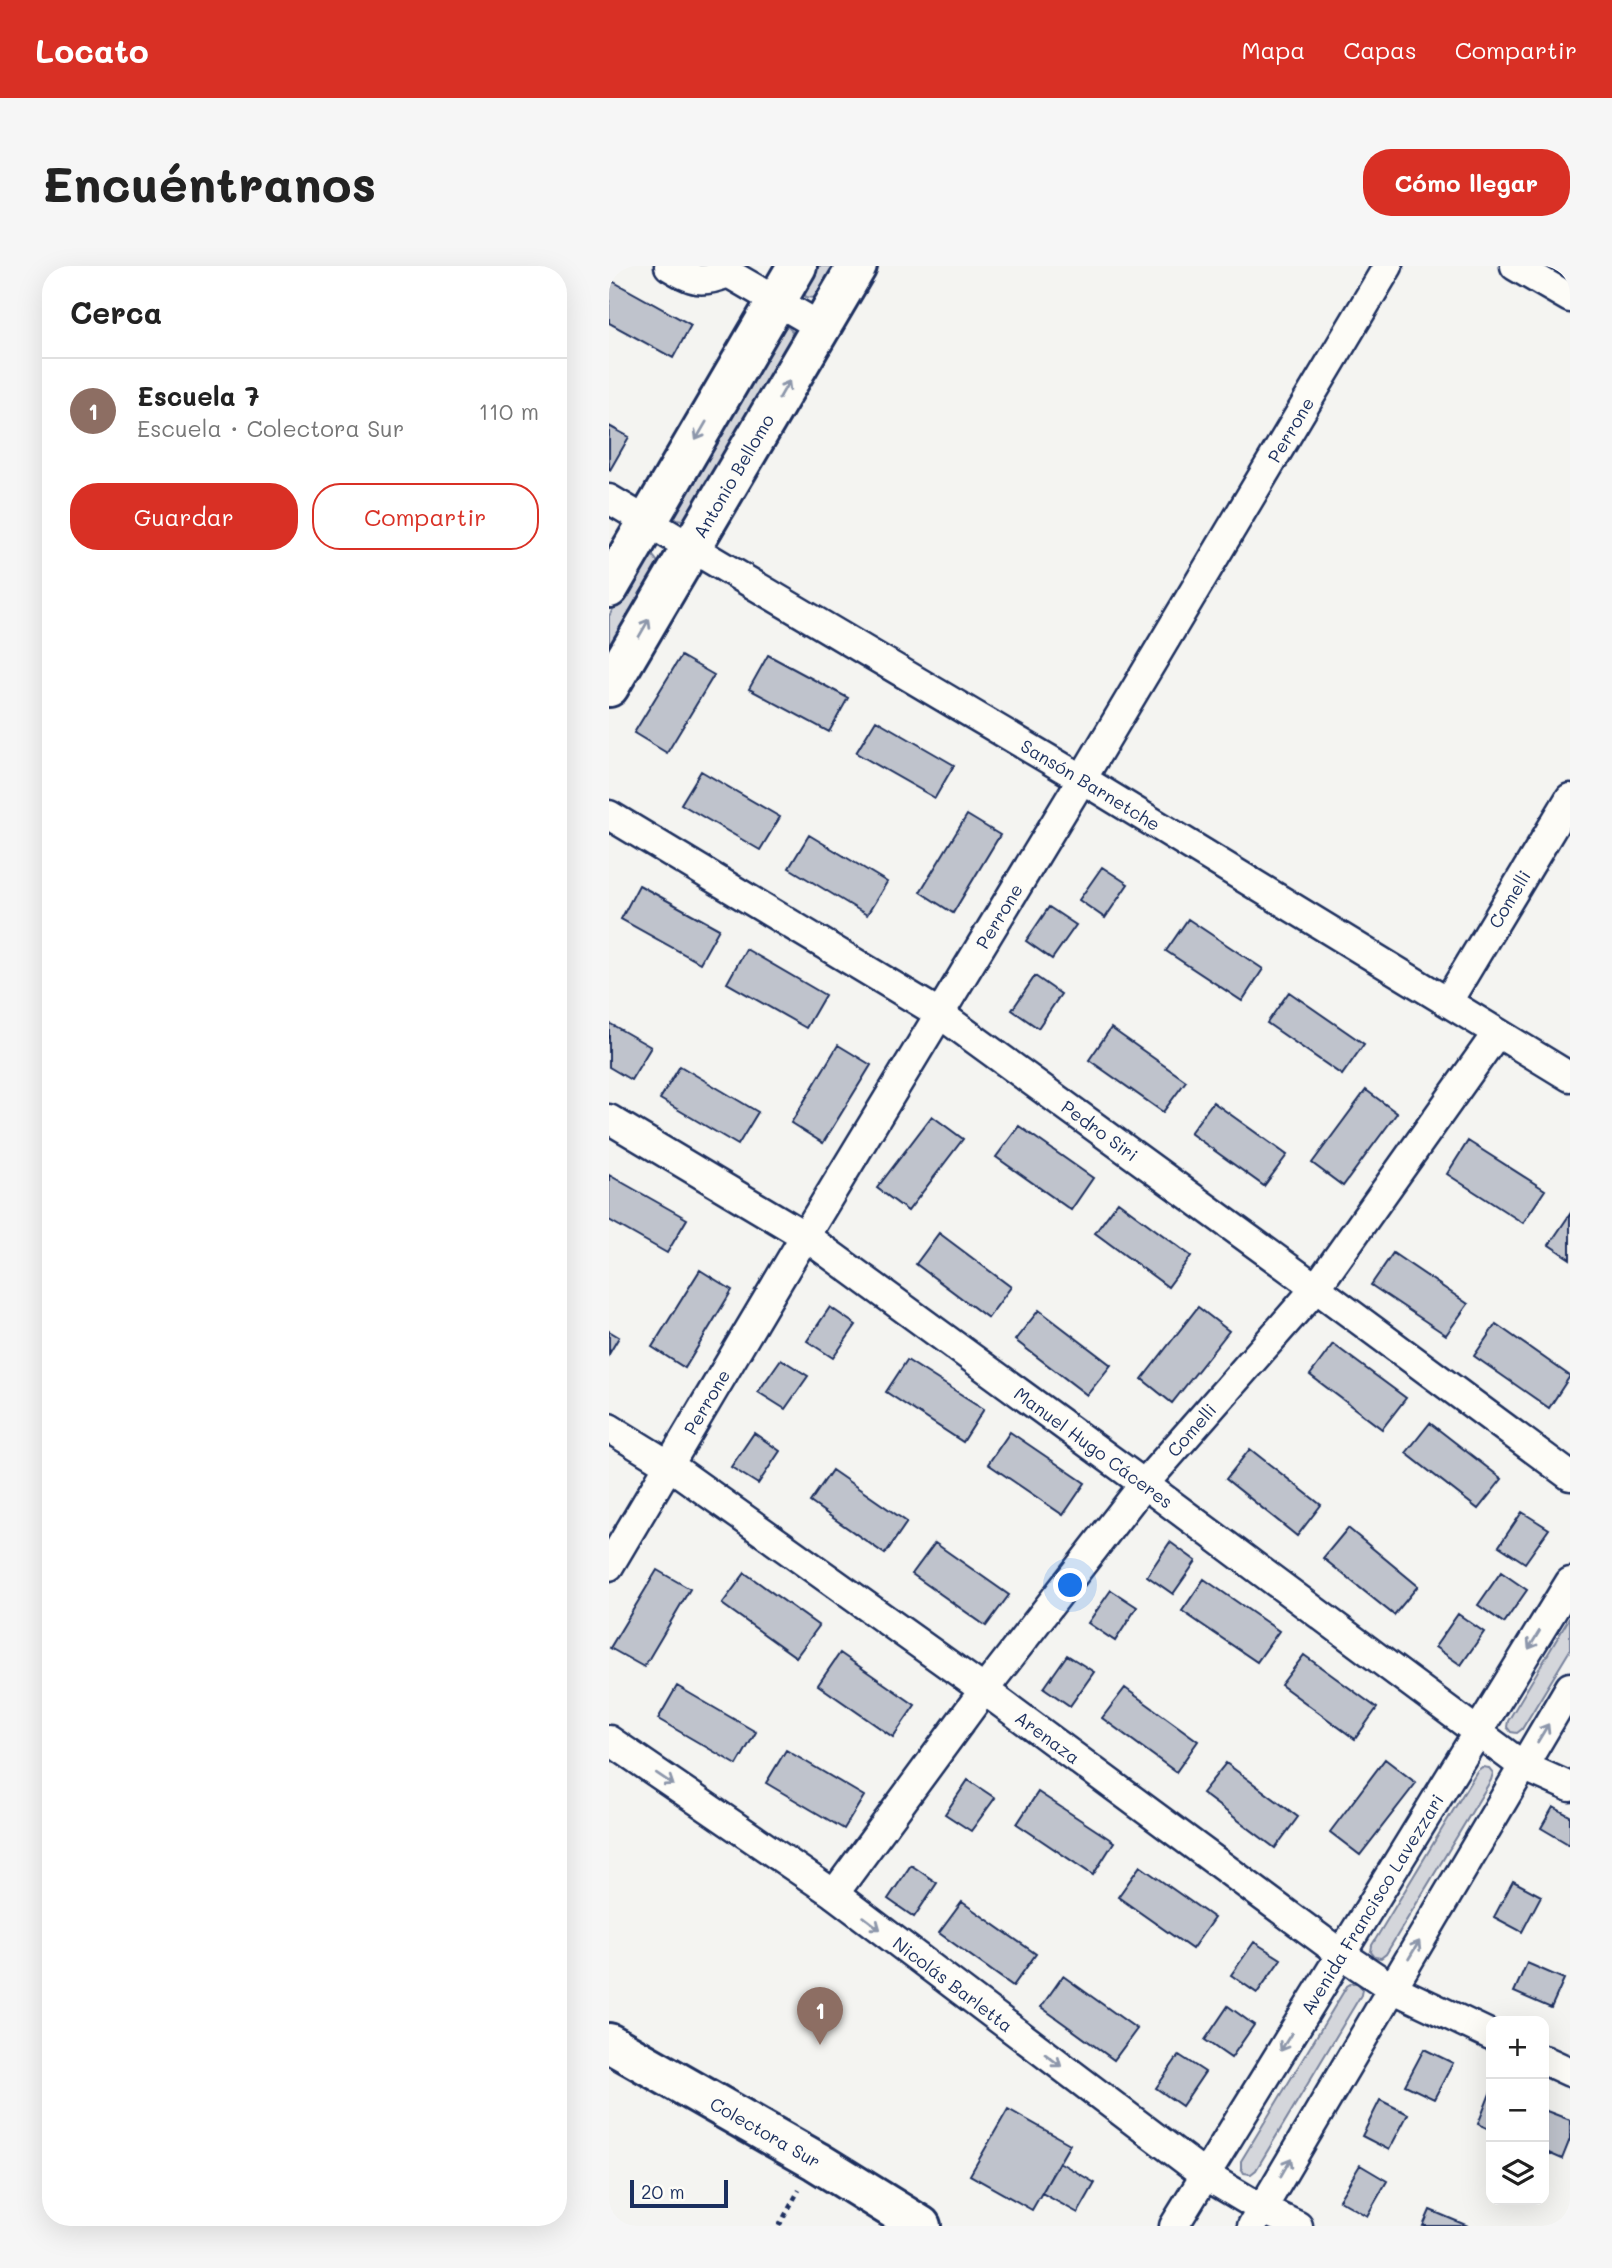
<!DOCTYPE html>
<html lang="es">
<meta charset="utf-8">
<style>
:root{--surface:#fff;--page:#f6f6f6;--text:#222;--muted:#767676;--line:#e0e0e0;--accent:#d93025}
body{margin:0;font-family:Mali,sans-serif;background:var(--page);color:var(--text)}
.controls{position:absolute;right:21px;bottom:21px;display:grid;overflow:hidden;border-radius:14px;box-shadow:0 7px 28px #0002}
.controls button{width:63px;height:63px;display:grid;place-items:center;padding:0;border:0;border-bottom:2px solid var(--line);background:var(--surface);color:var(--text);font:35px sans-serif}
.scale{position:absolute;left:21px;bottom:18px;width:98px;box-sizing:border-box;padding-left:7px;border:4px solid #1b2f5e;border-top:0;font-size:19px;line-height:24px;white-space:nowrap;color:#1b2f5e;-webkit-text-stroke:5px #fdfcf7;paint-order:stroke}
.you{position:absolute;left:462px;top:1320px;width:24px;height:24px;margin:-18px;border:5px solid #fff;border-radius:50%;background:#1a73e8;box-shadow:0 0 0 10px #1a73e833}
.badge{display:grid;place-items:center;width:46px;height:46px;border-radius:50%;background:var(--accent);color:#fff;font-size:23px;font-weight:700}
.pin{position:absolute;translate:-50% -58px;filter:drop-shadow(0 2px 4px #0008)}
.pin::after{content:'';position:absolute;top:37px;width:24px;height:21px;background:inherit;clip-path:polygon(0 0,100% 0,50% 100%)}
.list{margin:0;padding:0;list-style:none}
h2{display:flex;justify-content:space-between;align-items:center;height:91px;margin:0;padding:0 28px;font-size:30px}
h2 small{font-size:23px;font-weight:400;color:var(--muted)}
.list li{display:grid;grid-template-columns:46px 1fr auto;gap:21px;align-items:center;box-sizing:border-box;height:105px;padding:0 28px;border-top:2px solid var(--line)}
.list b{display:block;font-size:26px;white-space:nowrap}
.list p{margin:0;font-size:23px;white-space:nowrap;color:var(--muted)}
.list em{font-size:23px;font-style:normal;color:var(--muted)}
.actions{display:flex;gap:14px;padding:21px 28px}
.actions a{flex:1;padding:16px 0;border:2px solid var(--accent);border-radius:28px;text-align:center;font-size:24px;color:var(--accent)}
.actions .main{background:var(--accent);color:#fff}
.icon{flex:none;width:38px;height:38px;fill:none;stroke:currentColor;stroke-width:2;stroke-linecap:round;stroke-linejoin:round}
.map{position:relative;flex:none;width:961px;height:1960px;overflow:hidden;border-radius:28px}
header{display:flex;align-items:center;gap:42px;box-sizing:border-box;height:98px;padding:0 35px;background:var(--accent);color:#fff}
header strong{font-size:33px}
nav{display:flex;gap:38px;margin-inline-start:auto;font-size:24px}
.intro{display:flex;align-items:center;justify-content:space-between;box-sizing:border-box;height:168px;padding:0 42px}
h1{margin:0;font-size:49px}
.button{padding:18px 32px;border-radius:28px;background:var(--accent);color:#fff;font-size:24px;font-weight:700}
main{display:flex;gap:42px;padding:0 42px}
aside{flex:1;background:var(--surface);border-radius:28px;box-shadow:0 7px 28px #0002}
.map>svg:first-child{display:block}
.green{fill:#d4d6db;stroke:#78829c;stroke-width:2}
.building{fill:#bfc3cc;stroke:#1b2f5e;stroke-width:2}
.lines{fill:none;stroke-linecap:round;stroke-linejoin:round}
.street-casing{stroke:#1b2f5e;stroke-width:33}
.secondary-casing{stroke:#1b2f5e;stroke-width:44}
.path{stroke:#1b2f5e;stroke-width:4.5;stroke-dasharray:5 5;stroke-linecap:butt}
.street{stroke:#fdfcf7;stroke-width:28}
.secondary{stroke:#fdfcf7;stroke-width:38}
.oneway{stroke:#8c96aa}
.labels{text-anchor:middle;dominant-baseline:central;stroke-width:6;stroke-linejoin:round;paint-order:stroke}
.street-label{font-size:18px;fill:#1b2f5e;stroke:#fdfcf7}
</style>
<header>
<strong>Locato</strong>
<nav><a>Mapa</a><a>Capas</a><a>Compartir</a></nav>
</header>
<div class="intro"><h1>Encuéntranos</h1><a class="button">Cómo llegar</a></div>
<main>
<aside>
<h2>Cerca<small></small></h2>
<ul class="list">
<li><span class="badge" style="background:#8d6e63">1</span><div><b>Escuela 7</b><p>Escuela · Colectora Sur</p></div><em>110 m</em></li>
</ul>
<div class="actions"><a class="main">Guardar</a><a>Compartir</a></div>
</aside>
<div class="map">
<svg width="961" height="1960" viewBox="0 0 961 1960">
<rect width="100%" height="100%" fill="#f4f4f1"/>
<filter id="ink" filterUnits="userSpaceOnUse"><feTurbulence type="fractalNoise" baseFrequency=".0143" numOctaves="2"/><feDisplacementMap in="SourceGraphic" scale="14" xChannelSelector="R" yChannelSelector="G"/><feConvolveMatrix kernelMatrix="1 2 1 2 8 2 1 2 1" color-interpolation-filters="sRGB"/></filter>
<g filter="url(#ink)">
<path class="green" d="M206,0H225L209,28L204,32L197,31L194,25Z
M173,60L179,61L183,65L182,72L79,250L74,254L67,253L64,248Z
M38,289L44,290L48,295V302L0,384V350L33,293Z
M961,1351V1384L913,1463L908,1467L902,1466L898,1461L899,1455Z
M873,1501L880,1502L884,1507L882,1514L777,1688L772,1692L766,1691L762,1686L763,1679L868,1505Z
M743,1717H749L753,1723L752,1729L647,1904L642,1908L635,1907L632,1902V1895L738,1720Z"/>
<path class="building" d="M3,15L82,59L64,92L0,57V20Z
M0,160L20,171L1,204H0Z
M159,389L239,432L220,466L140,423Z
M72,390L105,409L58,487L25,467Z
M267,454L345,499L326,532L247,487Z
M92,505L171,551L151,584L72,538Z
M358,549L391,569L344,647L311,626Z
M200,569L278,616L258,649L180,602Z
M493,601L519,618L496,652L470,634Z
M30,619L110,663L91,697L12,653Z
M440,641L467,659L443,693L417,675Z
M579,653L654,703L633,735L557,685Z
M137,683L216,729L197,762L118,717Z
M426,710L452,728L429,762L403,744Z
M680,726L755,778L733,809L658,757Z
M0,757L42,781L22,814L0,801Z
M502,762L577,815L554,846L480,794Z
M229,779L262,799L214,877L182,857Z
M71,800L149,846L129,879L51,833Z
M757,824L788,847L734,920L703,897Z
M604,836L678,889L655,920L581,867Z
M323,850L354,873L299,945L268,922Z
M410,860L484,912L462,944L387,891Z
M859,875L936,924L914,957L838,908Z
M0,909L78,953L58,987L0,954Z
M509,936L582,990L559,1021L486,967Z
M961,948V993L940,979Z
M330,967L402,1021L379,1052L307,998Z
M784,987L859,1038L837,1069L762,1019Z
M91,1004L123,1024L76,1102L43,1081Z
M221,1041L247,1059L224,1092L198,1075Z
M589,1041L620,1065L563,1137L533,1113Z
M430,1044L502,1099L478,1129L406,1074Z
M887,1058L961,1110L940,1142L865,1090Z
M0,1065L10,1071L0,1088Z
M724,1078L797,1132L773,1163L701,1109Z
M172,1093L199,1110L176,1143L149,1126Z
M298,1094L375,1143L354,1176L277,1126Z
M821,1157L893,1213L869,1243L797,1187Z
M401,1166L476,1217L454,1249L379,1198Z
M145,1167L171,1185L149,1218L122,1201Z
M641,1183L712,1239L688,1270L617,1213Z
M223,1204L298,1256L276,1288L201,1236Z
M913,1246L940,1263L916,1297L890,1280Z
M739,1262L809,1320L785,1349L714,1292Z
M561,1276L587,1295L564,1328L538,1310Z
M326,1277L400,1329L377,1360L303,1308Z
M48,1304L81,1323L35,1401L1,1382Z
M892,1306L918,1324L895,1357L869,1339Z
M136,1307L210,1360L187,1391L113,1338Z
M595,1313L670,1365L648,1396L573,1345Z
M502,1324L528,1341L506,1375L479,1357Z
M849,1348L875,1366L852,1399L826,1381Z
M231,1387L306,1439L284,1471L209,1419Z
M458,1389L485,1406L461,1440L435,1422Z
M695,1389L768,1442L746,1473L672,1419Z
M68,1420L147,1466L128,1499L49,1453Z
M516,1422L589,1475L567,1506L493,1452Z
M177,1484L255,1530L235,1563L157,1517Z
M776,1493L807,1517L751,1589L721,1566Z
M617,1497L689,1551L666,1582L593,1527Z
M359,1514L386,1532L362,1565L336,1548Z
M429,1526L505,1576L484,1609L408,1558Z
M944,1541L961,1550V1579L932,1562Z
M302,1599L328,1617L305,1651L279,1633Z
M531,1600L605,1652L583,1683L509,1631Z
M904,1615L932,1630L913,1666L885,1651Z
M353,1636L427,1688L404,1720L330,1667Z
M645,1676L672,1693L648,1727L622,1709Z
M918,1697L955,1713L942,1742L905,1726Z
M454,1710L528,1763L505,1794L432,1741Z
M619,1740L645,1759L622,1792L596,1774Z
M815,1783L844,1797L825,1833L796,1819Z
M570,1789L596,1806L573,1840L547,1822Z
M882,1825V1864L869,1858Z
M771,1834L799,1848L780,1884L753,1870Z
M399,1843L461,1878L423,1944L361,1909Z
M935,1844L961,1854V1873L953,1893L935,1885Z
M450,1896L486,1917L469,1947L433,1927Z
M751,1899L778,1915L758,1950L730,1934Z
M821,1944L859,1960H814Z"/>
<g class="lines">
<defs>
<g id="street">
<path d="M60,0C85,15 92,18 119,7L118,0"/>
<path d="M906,0L961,32"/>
<path d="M119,7L212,61"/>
<path id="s1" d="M0,233L473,513L961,811"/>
<path id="s2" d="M0,549L331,748L707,1022L961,1210"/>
<path id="s3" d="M839,735L961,532"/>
<path id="s4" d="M0,853L196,970L535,1218L914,1500L961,1521"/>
<path id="s5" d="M0,1162L60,1199L375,1424L732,1688L783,1722L882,1769"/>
<path id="s6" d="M0,1300L196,970L473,513L779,0"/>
<path id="s7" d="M0,1474L225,1628L596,1909L653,1943L689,1960"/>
<path id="s8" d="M225,1628L375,1424L535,1218L707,1022L888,767"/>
<path d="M935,1794L961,1806"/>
<path id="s9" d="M565,1960L961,1316"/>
<path d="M643,1960L961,1421"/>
</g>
<g id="secondary">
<path d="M0,322L188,0"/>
<path id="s10" d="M0,421L248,0"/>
<path id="s11" d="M0,1777L207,1895L312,1960"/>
</g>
</defs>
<use href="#street" class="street-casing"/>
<use href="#secondary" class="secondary-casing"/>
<path class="path" d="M170,1960L190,1924"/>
<use href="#street" class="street"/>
<use href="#secondary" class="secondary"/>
</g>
<defs><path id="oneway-shaft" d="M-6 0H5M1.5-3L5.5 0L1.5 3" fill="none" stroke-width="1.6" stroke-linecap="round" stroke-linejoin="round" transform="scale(1.75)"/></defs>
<g class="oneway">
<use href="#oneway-shaft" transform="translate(175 124) rotate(-60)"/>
<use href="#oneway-shaft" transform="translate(92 165) rotate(120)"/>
<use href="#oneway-shaft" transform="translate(35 362) rotate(-60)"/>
<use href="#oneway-shaft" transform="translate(925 1374) rotate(122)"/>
<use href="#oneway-shaft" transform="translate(934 1467) rotate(-59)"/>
<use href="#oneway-shaft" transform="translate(56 1513) rotate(34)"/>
<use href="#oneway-shaft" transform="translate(263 1657) rotate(37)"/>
<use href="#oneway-shaft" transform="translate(805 1684) rotate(-59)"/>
<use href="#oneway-shaft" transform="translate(677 1776) rotate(122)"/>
<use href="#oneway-shaft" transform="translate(444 1794) rotate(37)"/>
<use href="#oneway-shaft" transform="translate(677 1901) rotate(-60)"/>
</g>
</g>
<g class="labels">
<g class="street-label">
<text stroke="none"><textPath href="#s6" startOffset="1325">Perrone</textPath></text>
<text stroke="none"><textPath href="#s10" startOffset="245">Antonio Bellomo</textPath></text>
<text stroke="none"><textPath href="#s1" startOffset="560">Sansón Barnetche</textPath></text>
<text stroke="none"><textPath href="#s3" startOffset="119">Comelli</textPath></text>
<text stroke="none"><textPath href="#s6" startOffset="758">Perrone</textPath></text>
<text stroke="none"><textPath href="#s2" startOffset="584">Pedro Siri</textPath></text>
<text stroke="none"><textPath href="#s6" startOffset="191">Perrone</textPath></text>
<text stroke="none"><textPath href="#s8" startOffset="586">Comelli</textPath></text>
<text stroke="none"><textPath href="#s4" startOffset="586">Manuel Hugo Cáceres</textPath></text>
<text stroke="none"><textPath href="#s5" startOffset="537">Arenaza</textPath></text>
<text stroke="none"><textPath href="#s9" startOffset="378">Avenida Francisco Lavezzari</textPath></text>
<text stroke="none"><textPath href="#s7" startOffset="422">Nicolás Barletta</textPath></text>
<text stroke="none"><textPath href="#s11" startOffset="180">Colectora Sur</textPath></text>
</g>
</g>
</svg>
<div class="controls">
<button>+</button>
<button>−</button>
<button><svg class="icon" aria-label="layers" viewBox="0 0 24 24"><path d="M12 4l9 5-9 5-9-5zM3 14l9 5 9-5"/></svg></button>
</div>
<div class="scale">20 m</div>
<div class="you"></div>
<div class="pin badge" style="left:211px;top:1779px;background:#8d6e63">1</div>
</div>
</main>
